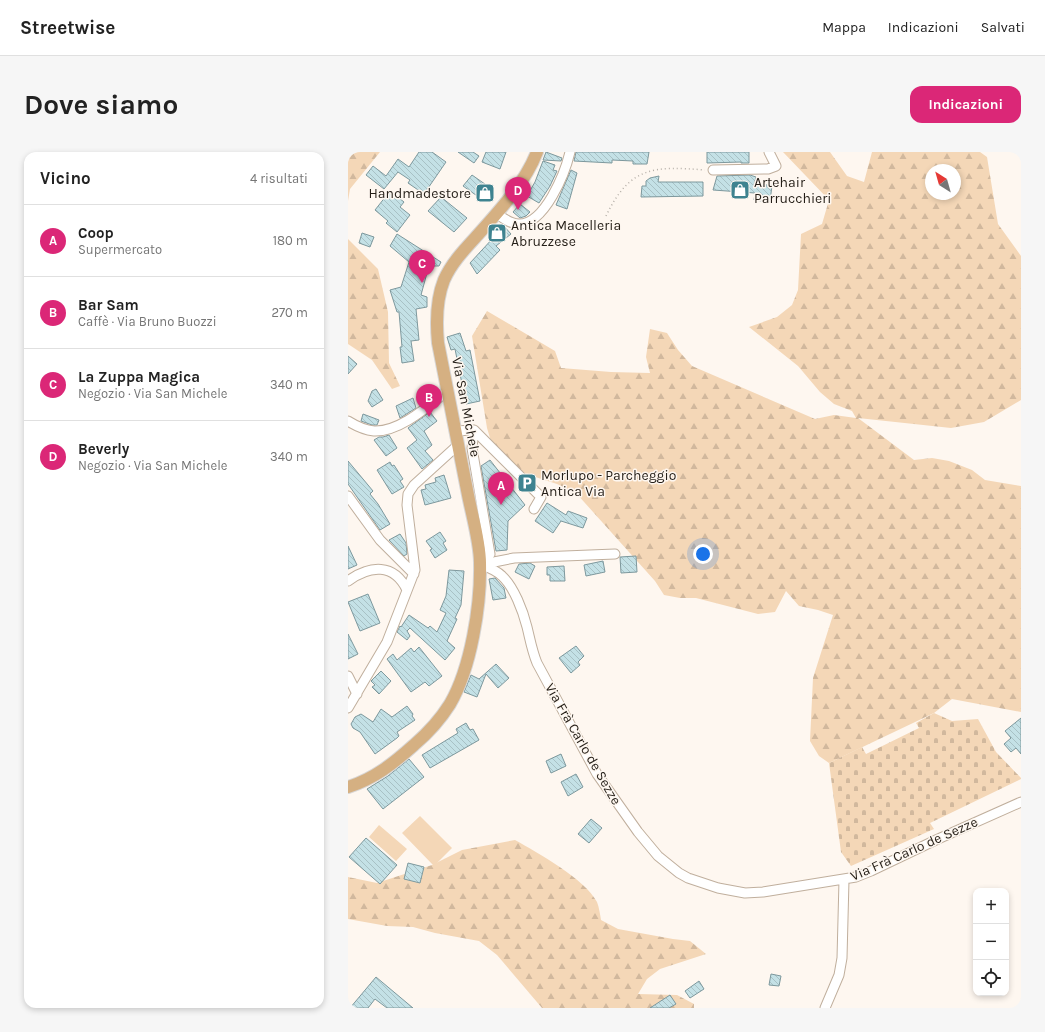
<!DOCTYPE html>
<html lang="it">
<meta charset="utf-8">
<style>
:root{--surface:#fff;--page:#f6f6f6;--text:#222;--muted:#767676;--line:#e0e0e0;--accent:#db2777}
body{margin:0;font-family:Karla,sans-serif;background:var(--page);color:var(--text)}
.controls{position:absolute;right:12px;bottom:12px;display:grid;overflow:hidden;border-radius:8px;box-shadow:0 2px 6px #0003}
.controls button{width:36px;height:36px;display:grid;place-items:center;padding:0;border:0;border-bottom:1px solid var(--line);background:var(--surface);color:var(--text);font:20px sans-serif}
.compass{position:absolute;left:577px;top:12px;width:36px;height:36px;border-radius:50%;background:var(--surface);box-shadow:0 2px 6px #0003;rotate:323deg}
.you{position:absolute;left:355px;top:402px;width:14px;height:14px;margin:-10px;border:3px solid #fff;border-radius:50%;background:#1a73e8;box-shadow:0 0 0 6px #1a73e833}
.badge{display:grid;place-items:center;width:26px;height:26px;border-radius:50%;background:var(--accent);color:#fff;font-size:13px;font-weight:700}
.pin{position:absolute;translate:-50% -33px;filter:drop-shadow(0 1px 2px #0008)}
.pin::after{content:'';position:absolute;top:21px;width:14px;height:12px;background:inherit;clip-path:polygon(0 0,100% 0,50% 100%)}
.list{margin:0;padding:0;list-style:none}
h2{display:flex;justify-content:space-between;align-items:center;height:52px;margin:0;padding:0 16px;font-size:17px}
h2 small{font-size:13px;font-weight:400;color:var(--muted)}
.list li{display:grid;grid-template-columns:26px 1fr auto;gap:12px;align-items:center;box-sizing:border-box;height:72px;padding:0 16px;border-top:1px solid var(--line)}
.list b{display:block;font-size:15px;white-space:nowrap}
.list p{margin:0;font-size:13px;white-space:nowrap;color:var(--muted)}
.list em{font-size:13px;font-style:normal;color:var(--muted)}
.icon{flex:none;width:22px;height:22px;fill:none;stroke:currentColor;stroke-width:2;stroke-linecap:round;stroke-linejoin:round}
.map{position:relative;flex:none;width:673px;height:856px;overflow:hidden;border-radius:12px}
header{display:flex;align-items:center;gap:24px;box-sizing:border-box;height:56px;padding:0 20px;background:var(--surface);border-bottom:1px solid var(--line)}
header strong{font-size:19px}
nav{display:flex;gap:22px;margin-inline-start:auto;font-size:14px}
.intro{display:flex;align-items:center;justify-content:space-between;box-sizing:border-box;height:96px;padding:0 24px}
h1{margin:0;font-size:28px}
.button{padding:10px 18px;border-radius:12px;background:var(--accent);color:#fff;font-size:14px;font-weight:700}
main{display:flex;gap:24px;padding:0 24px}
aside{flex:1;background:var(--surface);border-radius:12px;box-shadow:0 2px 6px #0003}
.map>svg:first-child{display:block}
.forest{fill:url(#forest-firs);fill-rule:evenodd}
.cemetery{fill:url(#cemetery-stones)}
.pitch{fill:#f4d7b7}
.building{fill:url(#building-back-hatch);stroke:#7d989d}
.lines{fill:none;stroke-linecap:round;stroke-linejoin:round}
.minor-casing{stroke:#c0af9d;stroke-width:11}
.major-casing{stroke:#d8d6d5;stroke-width:14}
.path{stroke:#b6b0a9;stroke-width:1.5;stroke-dasharray:1 3;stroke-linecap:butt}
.minor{stroke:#fff;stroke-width:9}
.major{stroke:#d5b082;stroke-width:12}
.labels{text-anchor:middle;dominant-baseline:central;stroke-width:3;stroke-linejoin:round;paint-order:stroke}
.poi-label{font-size:14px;fill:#241e17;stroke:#fef7f0;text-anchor:start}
.street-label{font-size:14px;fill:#241e17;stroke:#fef7f0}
</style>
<header>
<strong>Streetwise</strong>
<nav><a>Mappa</a><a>Indicazioni</a><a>Salvati</a></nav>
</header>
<div class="intro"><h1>Dove siamo</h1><a class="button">Indicazioni</a></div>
<main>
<aside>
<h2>Vicino<small>4 risultati</small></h2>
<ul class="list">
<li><span class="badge">A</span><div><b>Coop</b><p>Supermercato</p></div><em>180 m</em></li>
<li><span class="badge">B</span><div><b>Bar Sam</b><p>Caffè · Via Bruno Buozzi</p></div><em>270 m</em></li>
<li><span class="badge">C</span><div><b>La Zuppa Magica</b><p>Negozio · Via San Michele</p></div><em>340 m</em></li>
<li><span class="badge">D</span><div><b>Beverly</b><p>Negozio · Via San Michele</p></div><em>340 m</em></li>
</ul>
</aside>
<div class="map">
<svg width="673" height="856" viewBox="0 0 673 856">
<defs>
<pattern id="forest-firs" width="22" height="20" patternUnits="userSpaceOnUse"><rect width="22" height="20" fill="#f4d7b7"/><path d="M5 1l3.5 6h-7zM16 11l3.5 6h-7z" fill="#d1b89d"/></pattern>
<pattern id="cemetery-stones" width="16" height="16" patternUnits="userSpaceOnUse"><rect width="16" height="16" fill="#f4d7b7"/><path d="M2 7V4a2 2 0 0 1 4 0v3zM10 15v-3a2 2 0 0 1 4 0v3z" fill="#d1b89d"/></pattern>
<pattern id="building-back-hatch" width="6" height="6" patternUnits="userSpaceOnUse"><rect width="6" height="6" fill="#c4e1e6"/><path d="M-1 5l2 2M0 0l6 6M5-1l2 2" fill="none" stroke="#a8c1c5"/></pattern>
</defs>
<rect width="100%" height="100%" fill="#fef7f0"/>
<path class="forest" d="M0,0H32L2,37L0,49Z
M435,0H482L499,24L516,30L524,0H632L639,5L650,72L673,104V248L636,270L603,276L510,266L566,308L584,306L601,309L624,318L637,328L673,334V560L604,547L586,561L481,611L471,604L462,589L465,526L485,463L470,458L451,454L438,439L427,460L410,462L348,446H332L316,443L307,429L228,341L209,332L178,322L145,296L139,276L124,184L139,159L207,199L213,216L263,220L302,221L298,205L302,177L319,181L330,198L344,214L467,267L486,263L508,266L504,259L486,252L472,240L450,214L401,175L429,165L444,153L450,138L453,82L474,72L481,48ZM583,18H607V42H583Z
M0,87L30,117L40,160L41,211L52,234L44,237L24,208L0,192Z
M167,688C190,701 237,727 249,750C251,755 252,762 253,768L270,777L325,787L342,789L358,802L312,817L299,827L290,842L329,843L346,852V856H194L149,803L131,789L87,781L65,775L39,774L0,767V725L29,731L84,713L114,698Z"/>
<path class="cemetery" d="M586,561L604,569L630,567L648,600L673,626V627L582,671L586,677L503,714L493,700L481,611L514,595L518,602L571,576L568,571Z"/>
<path class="pitch" d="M72,664L104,696L86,714L54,681Z
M31,673L59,697L48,709L21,685Z"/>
<path class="building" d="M71,0H84L98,10L76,42L60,31L62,28L50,20L36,37L18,23L25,14L38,24L50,7L61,15Z
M110,0H125L131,4L126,11Z
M138,0H158L152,17L134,10Z
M198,0L214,6L213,9L195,8Z
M228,0H301L299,12H285V9L264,8V11L226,9Z
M359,0H401V11H393V10L359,11Z
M195,9L207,13L205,18L209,19L202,34L191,51L179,44L187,30Z
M223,18L229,21L219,57L208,53Z
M124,23L144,37L135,48L115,34Z
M402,23L408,25L406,33H424L422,50L406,48L407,41L365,38L369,24Z
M311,24L310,30H355V44L293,45L294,34H298V29L302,26Z
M42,39L56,50L52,55L62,63L49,80L38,71L40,69L27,58Z
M93,45L119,66L106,80L80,59Z
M172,52L182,60L178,64L172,66L165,60Z
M155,73L163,82L148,94L152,98L129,122L122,111L146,85L144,82Z
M14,81L26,85L22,95L11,91Z
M49,82L93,110L91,114H86L79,121L73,143L79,145V155L68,157L71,188L63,189L66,209L54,211L52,195H54L51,160H49L42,138L53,135L61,110L42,94Z
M112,181L118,199L122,198L132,249L118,252L107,197L103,198L99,185Z
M0,204L9,212L0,222Z
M28,237L35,248L24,255L20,249L24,239Z
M65,246L68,256L52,266L48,254Z
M82,260L89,269L76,279L84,293L77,299L85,308L74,317L59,296L69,288L60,276Z
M15,262L31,268L29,273H24L13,269Z
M41,283L49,296L38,304L26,288L31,285H35Z
M142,308L177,353L160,369L159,398L148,399L133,314Z
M0,309L25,339L22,342L30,352L42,372L32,378L0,332Z
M42,310L44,314L46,313L55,327L52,329L56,335L44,342L29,318Z
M96,323L103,346L77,353L73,338L78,337L77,333L88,330L87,326Z
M199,351L218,363L220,359L239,366L235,376L213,369L205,381L187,369Z
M92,380L98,389L95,391L99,398L87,406L82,398L84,397L78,389Z
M52,382L58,391L59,402L56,404L41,388Z
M0,394L9,413L0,417Z
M288,404L289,420L273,421L272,405Z
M255,409L257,420L238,424L236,413Z
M182,411L187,414L181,427L167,420L171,412Z
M216,414L217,429H202V423H199V415Z
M101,418L116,419L113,453L107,466L109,467L99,489L107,496L97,508L62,476L59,479L62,484L59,488L49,480L52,474L53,475L61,463L80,476L82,474L89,480L98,461L92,458L98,444Z
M147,426L156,436L158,446L145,448L141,427Z
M20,442L32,471L12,479L0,450Z
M0,482L10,502L0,507Z
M228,494L236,504L230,510L232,513L223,521L211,506Z
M71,495L94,524L81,534L77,530L63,540L39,507L45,502L49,508L63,496L66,500Z
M148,512L161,526L150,536L138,522L129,545L116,540L123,523L131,527Z
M33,519L43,529L31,542L24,535L27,533L23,529Z
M59,554L65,562L64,564L67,568L49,580L51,584L49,586L27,602L12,580L5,576L3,572L7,565L13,562L25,570L33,557L44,565Z
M673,566V602L668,596L663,600L656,592L663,586L657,579Z
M118,571L122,578L125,577L131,588L82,616L74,603L110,581L108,577Z
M213,602L218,614L203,621L198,609Z
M61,607L76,625L35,657L19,637L40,624Z
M228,622L235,635L220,644L213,630Z
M243,667L254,676L241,691L230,682Z
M18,686L49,713L32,732L1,705Z
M60,711L76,715L72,731L56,727Z
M423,822L433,824L431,834L421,833Z
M28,825L65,856H39L27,847L20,856H2Z
M351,829L356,837L342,846L337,839Z
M322,843L328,852L321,856H302Z"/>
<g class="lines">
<defs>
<path id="minor" d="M365,18L420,17L428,14L421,0
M148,61C155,66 162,72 171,72C197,72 217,21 222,0
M0,269C8,274 17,278 26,279C52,280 80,254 99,239
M126,278L124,296L142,402L132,405
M107,279L126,278L193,345L186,357
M0,344L32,388L66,422
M132,409L146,410L166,406L267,402
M132,412C140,415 148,418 154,424C166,435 175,459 179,475C182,487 184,499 189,511L249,622L290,680L310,704L331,721L340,726L370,736L397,741L415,740L508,725L523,719L590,687L673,650
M0,429C22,413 46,411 59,438
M0,524L9,542
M0,556L39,490L67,418L59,353L60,342L66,333L110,293
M477,856L491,823L494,806L496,728"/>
<path id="major" d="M0,635C26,627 46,611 66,593C80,581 92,568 102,552C123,516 133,453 132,411C132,391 124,363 120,343C110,292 100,242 90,191C88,170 88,148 96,128C103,112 115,99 127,86C150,60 176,33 189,0"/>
</defs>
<use href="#minor" class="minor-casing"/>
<use href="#major" class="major-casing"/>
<path class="path" d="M258,64C282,14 306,14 357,18"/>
<use href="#minor" class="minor"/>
<use href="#major" class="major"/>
</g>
<defs>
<symbol id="shop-square" viewBox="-11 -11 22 22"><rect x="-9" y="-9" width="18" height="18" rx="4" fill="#3e8390" stroke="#fef7f0"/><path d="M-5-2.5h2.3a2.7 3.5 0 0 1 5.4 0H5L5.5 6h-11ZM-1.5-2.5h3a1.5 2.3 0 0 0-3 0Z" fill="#fff"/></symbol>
<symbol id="parking-square" viewBox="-11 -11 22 22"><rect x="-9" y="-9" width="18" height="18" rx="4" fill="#3e8390" stroke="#fef7f0"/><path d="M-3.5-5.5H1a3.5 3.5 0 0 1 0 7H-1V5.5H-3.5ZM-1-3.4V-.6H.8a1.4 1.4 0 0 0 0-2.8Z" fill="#fff"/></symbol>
</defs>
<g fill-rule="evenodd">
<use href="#shop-square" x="381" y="27" width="22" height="22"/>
<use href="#shop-square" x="126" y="30" width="22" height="22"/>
<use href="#shop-square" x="138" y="70" width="22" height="22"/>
<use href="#parking-square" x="168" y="320" width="22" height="22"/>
</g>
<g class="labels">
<g class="poi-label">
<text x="406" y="30">Artehair<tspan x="406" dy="16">Parrucchieri</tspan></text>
<text x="123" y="41" text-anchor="end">Handmadestore</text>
<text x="163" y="73">Antica Macelleria<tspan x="163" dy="16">Abruzzese</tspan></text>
<text x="193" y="323">Morlupo - Parcheggio<tspan x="193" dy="16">Antica Via</tspan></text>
</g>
<g class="street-label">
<text transform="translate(118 255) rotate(79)">Via San Michele</text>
<text transform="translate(235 592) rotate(60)">Via Frà Carlo de Sezze</text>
<text transform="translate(566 697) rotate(-24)">Via Frà Carlo de Sezze</text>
</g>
</g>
</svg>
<div class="controls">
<button>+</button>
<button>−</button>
<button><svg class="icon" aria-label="locate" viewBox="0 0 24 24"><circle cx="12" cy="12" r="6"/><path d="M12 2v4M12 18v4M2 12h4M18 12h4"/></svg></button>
</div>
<svg class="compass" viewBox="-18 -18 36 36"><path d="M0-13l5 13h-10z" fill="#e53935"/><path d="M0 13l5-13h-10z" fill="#767676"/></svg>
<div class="you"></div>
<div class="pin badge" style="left:153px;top:353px">A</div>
<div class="pin badge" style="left:81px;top:265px">B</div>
<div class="pin badge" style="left:74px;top:131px">C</div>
<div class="pin badge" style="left:170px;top:58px">D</div>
</div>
</main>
